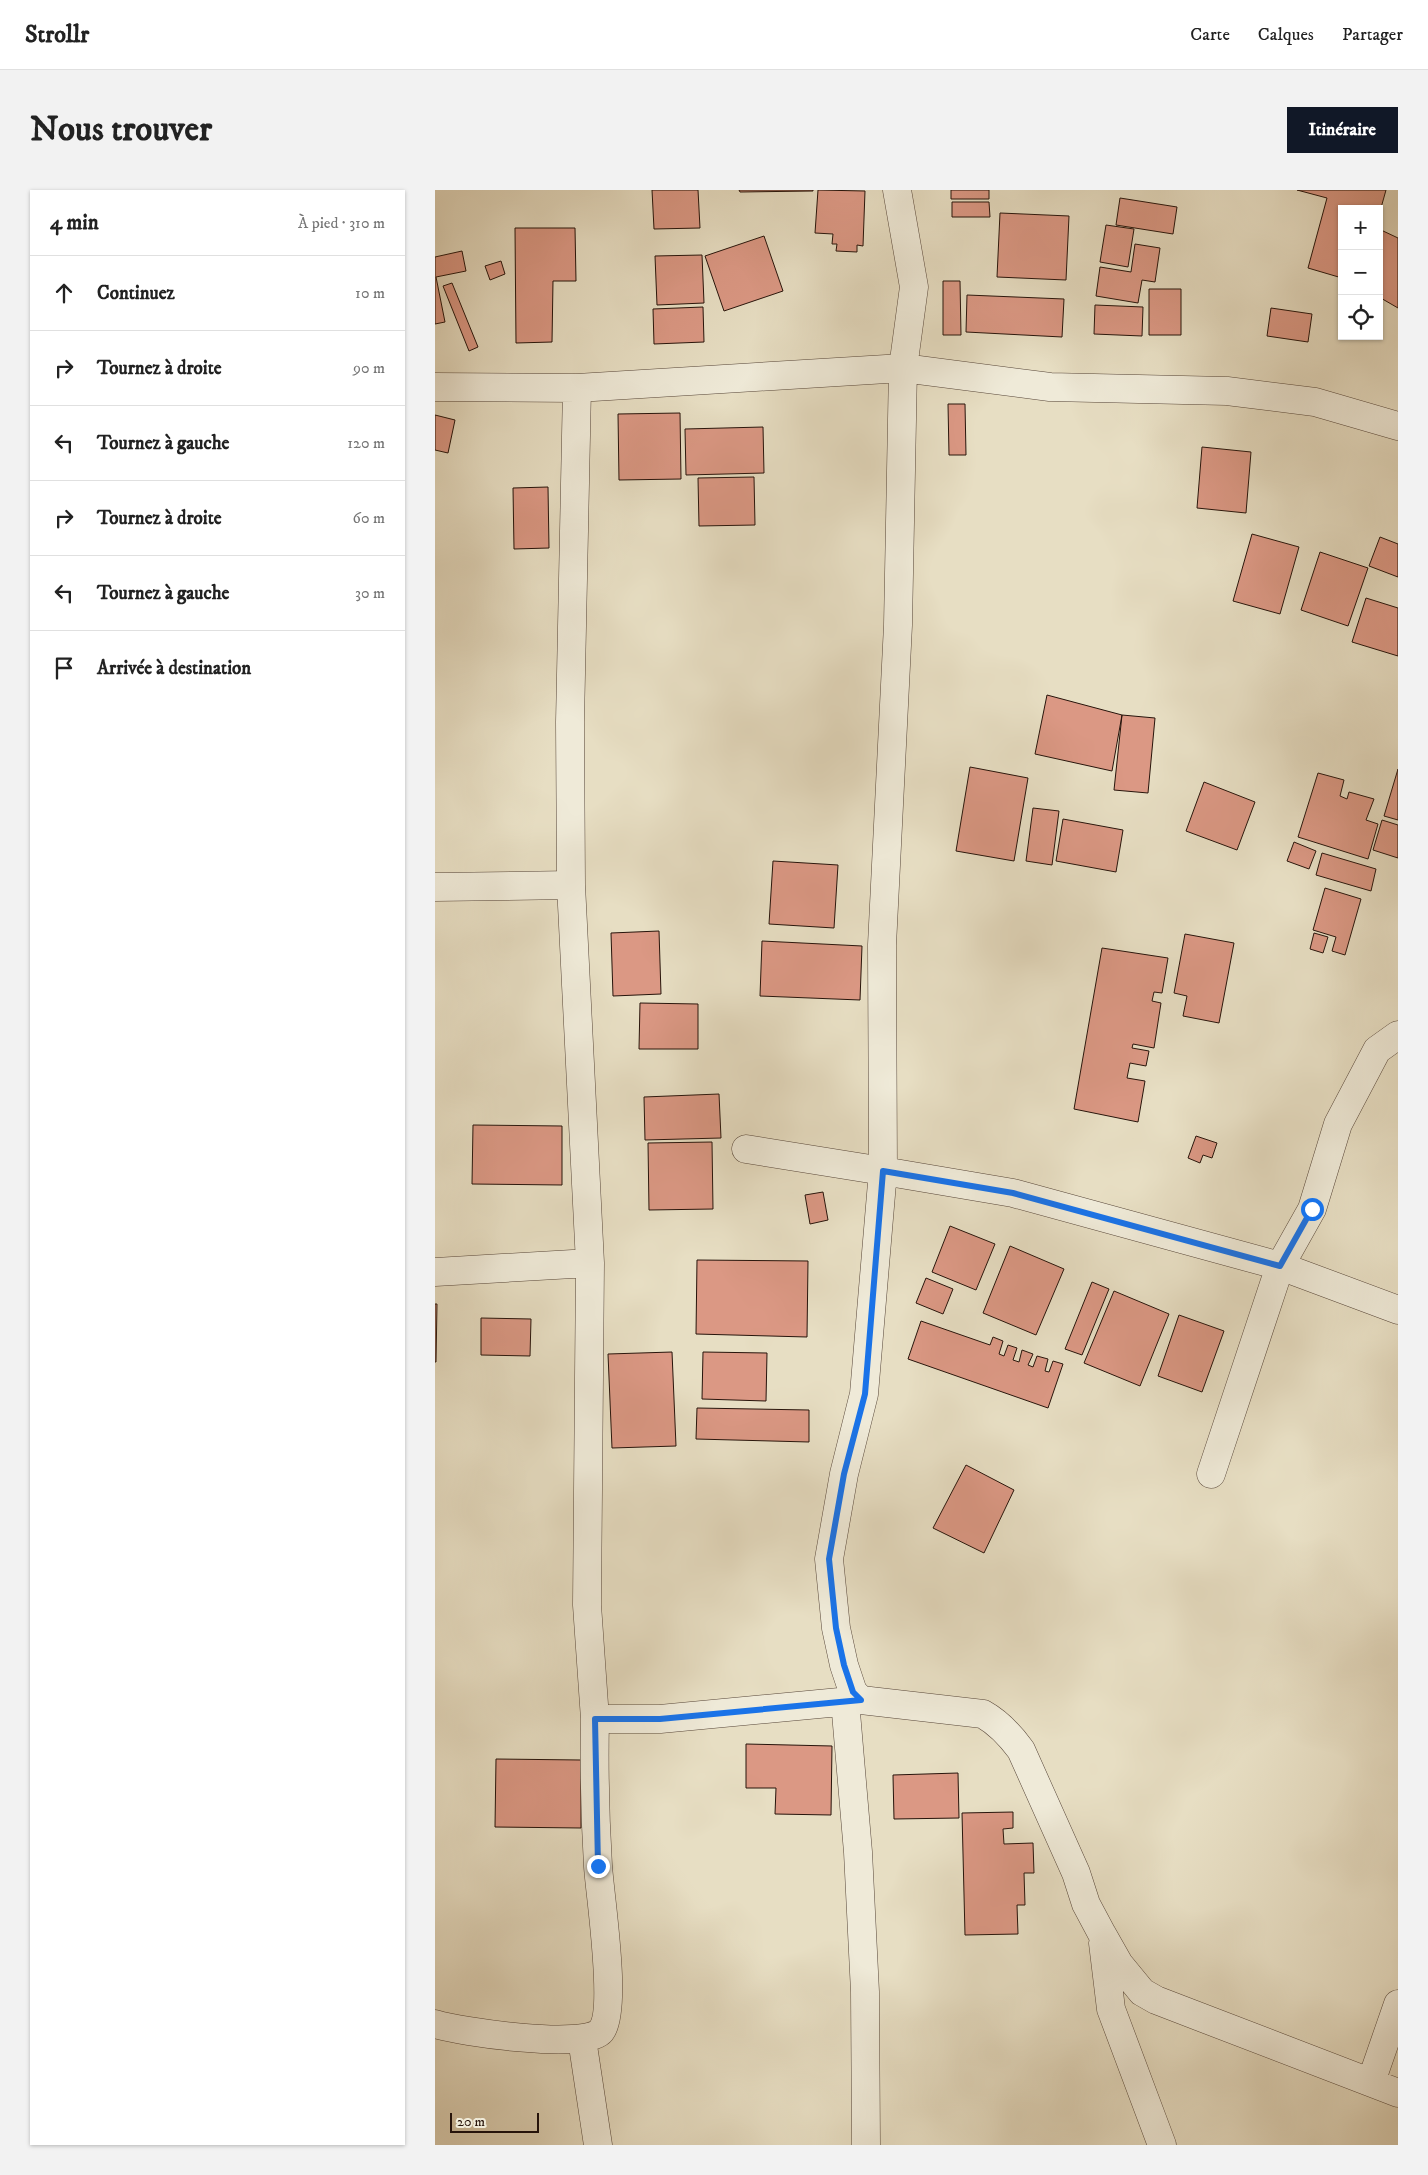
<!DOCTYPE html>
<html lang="fr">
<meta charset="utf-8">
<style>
:root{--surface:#fff;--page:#f2f2f2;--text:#222;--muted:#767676;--line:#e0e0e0;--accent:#111827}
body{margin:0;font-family:"IM FELL DW Pica",serif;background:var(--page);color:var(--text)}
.controls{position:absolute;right:15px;top:15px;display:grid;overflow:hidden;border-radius:0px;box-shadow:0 1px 4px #0004}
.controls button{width:45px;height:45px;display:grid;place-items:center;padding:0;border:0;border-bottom:1px solid var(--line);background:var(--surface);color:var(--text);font:25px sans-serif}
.scale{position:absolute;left:15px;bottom:12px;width:89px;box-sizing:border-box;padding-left:5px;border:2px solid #27140b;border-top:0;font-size:14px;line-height:18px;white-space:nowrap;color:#27140b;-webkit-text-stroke:4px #efead8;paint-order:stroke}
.stop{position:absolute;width:15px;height:15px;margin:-11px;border:4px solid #1a73e8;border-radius:50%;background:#fff}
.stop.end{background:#1a73e8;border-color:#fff;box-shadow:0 1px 5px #0008}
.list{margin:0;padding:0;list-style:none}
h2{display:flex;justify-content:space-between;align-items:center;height:65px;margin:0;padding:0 20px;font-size:21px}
h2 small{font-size:16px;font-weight:400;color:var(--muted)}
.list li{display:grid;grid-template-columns:32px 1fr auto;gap:15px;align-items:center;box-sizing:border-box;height:75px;padding:0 20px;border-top:1px solid var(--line)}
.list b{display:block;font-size:19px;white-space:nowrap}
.list em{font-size:16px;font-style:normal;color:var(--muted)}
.icon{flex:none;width:28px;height:28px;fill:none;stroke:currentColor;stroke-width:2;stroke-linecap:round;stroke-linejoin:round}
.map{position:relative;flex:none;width:963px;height:1955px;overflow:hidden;border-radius:0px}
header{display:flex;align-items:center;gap:30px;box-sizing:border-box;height:70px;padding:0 25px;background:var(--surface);border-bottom:1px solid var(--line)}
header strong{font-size:24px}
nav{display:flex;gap:28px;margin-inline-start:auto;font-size:18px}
.intro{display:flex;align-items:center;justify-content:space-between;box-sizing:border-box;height:120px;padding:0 30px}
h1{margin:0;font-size:35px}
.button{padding:12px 22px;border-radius:0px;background:var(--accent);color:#fff;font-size:18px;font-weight:700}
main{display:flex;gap:30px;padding:0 30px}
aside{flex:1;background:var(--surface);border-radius:0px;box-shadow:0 1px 4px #0004}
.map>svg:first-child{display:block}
.building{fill:#db9884;stroke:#27140b}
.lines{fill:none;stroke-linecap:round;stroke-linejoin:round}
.minor-casing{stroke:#574639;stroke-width:29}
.minor{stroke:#efead8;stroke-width:28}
.route{stroke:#1a73e8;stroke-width:6}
</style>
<header>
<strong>Strollr</strong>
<nav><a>Carte</a><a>Calques</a><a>Partager</a></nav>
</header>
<div class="intro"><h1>Nous trouver</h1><a class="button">Itinéraire</a></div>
<main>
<aside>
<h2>4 min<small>À pied · 310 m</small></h2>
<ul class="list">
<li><svg class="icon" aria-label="ahead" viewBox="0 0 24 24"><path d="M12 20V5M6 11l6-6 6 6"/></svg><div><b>Continuez</b></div><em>10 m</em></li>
<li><svg class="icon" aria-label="right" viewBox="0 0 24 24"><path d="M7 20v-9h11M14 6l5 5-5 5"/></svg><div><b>Tournez à droite</b></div><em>90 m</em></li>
<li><svg class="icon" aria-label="left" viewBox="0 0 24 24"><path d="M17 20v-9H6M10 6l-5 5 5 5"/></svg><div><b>Tournez à gauche</b></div><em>120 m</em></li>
<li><svg class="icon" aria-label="right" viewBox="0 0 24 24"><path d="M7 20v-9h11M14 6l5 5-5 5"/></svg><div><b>Tournez à droite</b></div><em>60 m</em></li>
<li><svg class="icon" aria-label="left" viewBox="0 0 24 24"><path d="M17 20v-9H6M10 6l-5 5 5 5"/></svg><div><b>Tournez à gauche</b></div><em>30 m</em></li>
<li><svg class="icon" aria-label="arrive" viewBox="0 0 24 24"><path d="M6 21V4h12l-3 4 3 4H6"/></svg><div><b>Arrivée à destination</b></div></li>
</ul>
</aside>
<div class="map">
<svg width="963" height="1955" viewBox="0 0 963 1955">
<rect width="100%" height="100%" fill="#e7dec3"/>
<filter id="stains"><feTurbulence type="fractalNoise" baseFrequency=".004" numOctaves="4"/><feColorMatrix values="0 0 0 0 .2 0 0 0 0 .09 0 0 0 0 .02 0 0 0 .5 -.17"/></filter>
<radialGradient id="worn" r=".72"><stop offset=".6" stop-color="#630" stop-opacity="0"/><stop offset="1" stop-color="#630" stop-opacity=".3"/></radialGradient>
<path class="building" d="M217,0H263L265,38L219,39Z
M304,0H378V1L305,2Z
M383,0L430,1L428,56L422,55V62L401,61L402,54H397L398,44L380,43Z
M516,0H554V9H516Z
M862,0H951L944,25V19H907V88L873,78L892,8Z
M685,8L742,17L738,44L681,35Z
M517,12H554L555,27H517Z
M565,23L634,26L631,90L562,87Z
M671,35L699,39L693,77L665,72Z
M80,38H140L141,91H118L117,152L81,153Z
M946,40L963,48V118L944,107V46Z
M329,46L348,101L289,121L270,66Z
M700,54L725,58L720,92L707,90L703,113L661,106L665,77L696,82Z
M27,61L31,81L1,87L10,132L0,134V67Z
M267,65L269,113L222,115L220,66Z
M66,71L70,84L55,90L50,76Z
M508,91H525L526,145H508Z
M17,93L43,157L34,161L8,96Z
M714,99H746V145H714Z
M532,105L629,109L627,147L531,142Z
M660,115L708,117L707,146L659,144Z
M268,117L269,152L219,154L218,119Z
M836,118L877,124L873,152L832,146Z
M513,214H530L531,265H514Z
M245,223L246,289L184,290L183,224Z
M0,225L20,230L13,263L0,260Z
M328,237L329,283L251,285L250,239Z
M767,257L816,262L811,323L762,318Z
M319,287L320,335L264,336L263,288Z
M113,297L114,358L79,359L78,298Z
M817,344L864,357L845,424L798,411Z
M945,347L963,354V387L934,376Z
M885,362L933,378L913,436L866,420Z
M931,408L963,418V466L917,452Z
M612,505L687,525L677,581L600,564Z
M687,525L720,528L713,603L679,600Z
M535,577L593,588L579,671L521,661Z
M963,579V630L949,626Z
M883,583L909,590L905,606L912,609L914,602L939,609L931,630L943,634L933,669L863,647Z
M769,592L820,612L802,660L751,641Z
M598,618L624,621L617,675L591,671Z
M628,629L688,640L681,682L621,671Z
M947,630L963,635V668L938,660Z
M859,652L881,661L874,679L852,671Z
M887,663L941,679L936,701L881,685Z
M338,671L403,675L399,738L334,734Z
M890,698L926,709L910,765L897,761L901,747L878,740Z
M224,741L226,804L178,806L176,743Z
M879,743L893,747L888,763L875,759Z
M750,744L799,753L784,833L748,826L752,806L739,803Z
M327,751L427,756L425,810L325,806Z
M667,758L733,768L727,803L719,802L717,811L726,813L719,858L698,854L697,858L714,861L711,876L695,873L692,888L710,891L703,932L639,919Z
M205,813L263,814V859H204Z
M284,904L286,948L210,950L209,907Z
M38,935L127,936V995L37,994Z
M761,946L782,953L777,968L768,965L765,973L753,968Z
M277,952L278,1019L214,1020L213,953Z
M388,1002L393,1030L375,1034L370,1005Z
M515,1036L560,1054L541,1100L497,1082Z
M575,1056L629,1079L601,1145L548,1123Z
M262,1070L373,1071L372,1147L261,1144Z
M491,1088L518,1099L508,1124L481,1113Z
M657,1092L674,1099L647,1165L630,1159Z
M679,1101L734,1124L705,1196L649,1173Z
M0,1114H2L1,1172H0Z
M744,1125L789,1141L767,1202L723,1186Z
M46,1128L96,1129L95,1166L46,1165Z
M486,1131L555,1155L558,1147L568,1151L564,1164L569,1166L573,1155L582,1158L578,1170L584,1172L587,1160L598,1164L593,1175L598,1177L602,1166L613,1169L610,1181L614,1182L618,1171L628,1174L613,1218L473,1169Z
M237,1162L241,1256L177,1258L173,1164Z
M268,1162L332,1163L331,1211L267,1209Z
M262,1218L374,1220V1252L261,1249Z
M531,1275L579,1300L549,1363L498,1338Z
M311,1554L397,1556L396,1625L340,1624L341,1598H311Z
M61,1569L146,1570V1638L60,1637Z
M523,1583L524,1628L459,1629L458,1585Z
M578,1622V1638L568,1639L569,1654L598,1653L599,1683H589L590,1715H582L583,1744L530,1745L527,1623Z"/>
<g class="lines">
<defs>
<path id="minor" d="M462,0L479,97L468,178L463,435L447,755L448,981L578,1003L845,1076L963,1120
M0,197L142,198L468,178L615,197L792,201L880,212L963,236
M142,198L135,532L136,695L155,1073L152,1415L160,1529
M0,697L136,695
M311,959L448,981L429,1204L409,1284L394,1369L401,1438L409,1475L418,1502L426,1510L548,1524C564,1533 575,1545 586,1560L641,1683L651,1714L667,1744L684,1774L707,1802L721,1810L963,1903
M0,1082L155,1073
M776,1284L845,1076L877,1019L903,934L942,860L963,845
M410,1511L423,1662L430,1802L431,1955
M668,1753L676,1819L727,1955
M0,1834C25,1842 151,1860 166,1841C183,1820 165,1707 163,1676C160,1627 159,1577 160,1529H225L426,1510
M147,1849L163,1955
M936,1892L963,1814"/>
</defs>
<use href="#minor" class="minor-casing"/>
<use href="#minor" class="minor"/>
</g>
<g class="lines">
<path class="route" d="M163,1676L160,1529H225L426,1510L418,1502L409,1475L401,1438L394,1369L409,1284L430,1204L448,981L578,1003L845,1076L877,1019"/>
</g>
<rect width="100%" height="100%" filter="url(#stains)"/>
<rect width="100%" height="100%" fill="url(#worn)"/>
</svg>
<div class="controls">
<button>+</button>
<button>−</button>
<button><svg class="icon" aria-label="locate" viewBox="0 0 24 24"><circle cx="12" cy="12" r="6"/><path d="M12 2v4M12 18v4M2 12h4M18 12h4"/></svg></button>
</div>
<div class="scale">20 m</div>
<div class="stop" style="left:877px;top:1019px"></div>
<div class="stop end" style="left:163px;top:1676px"></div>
</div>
</main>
